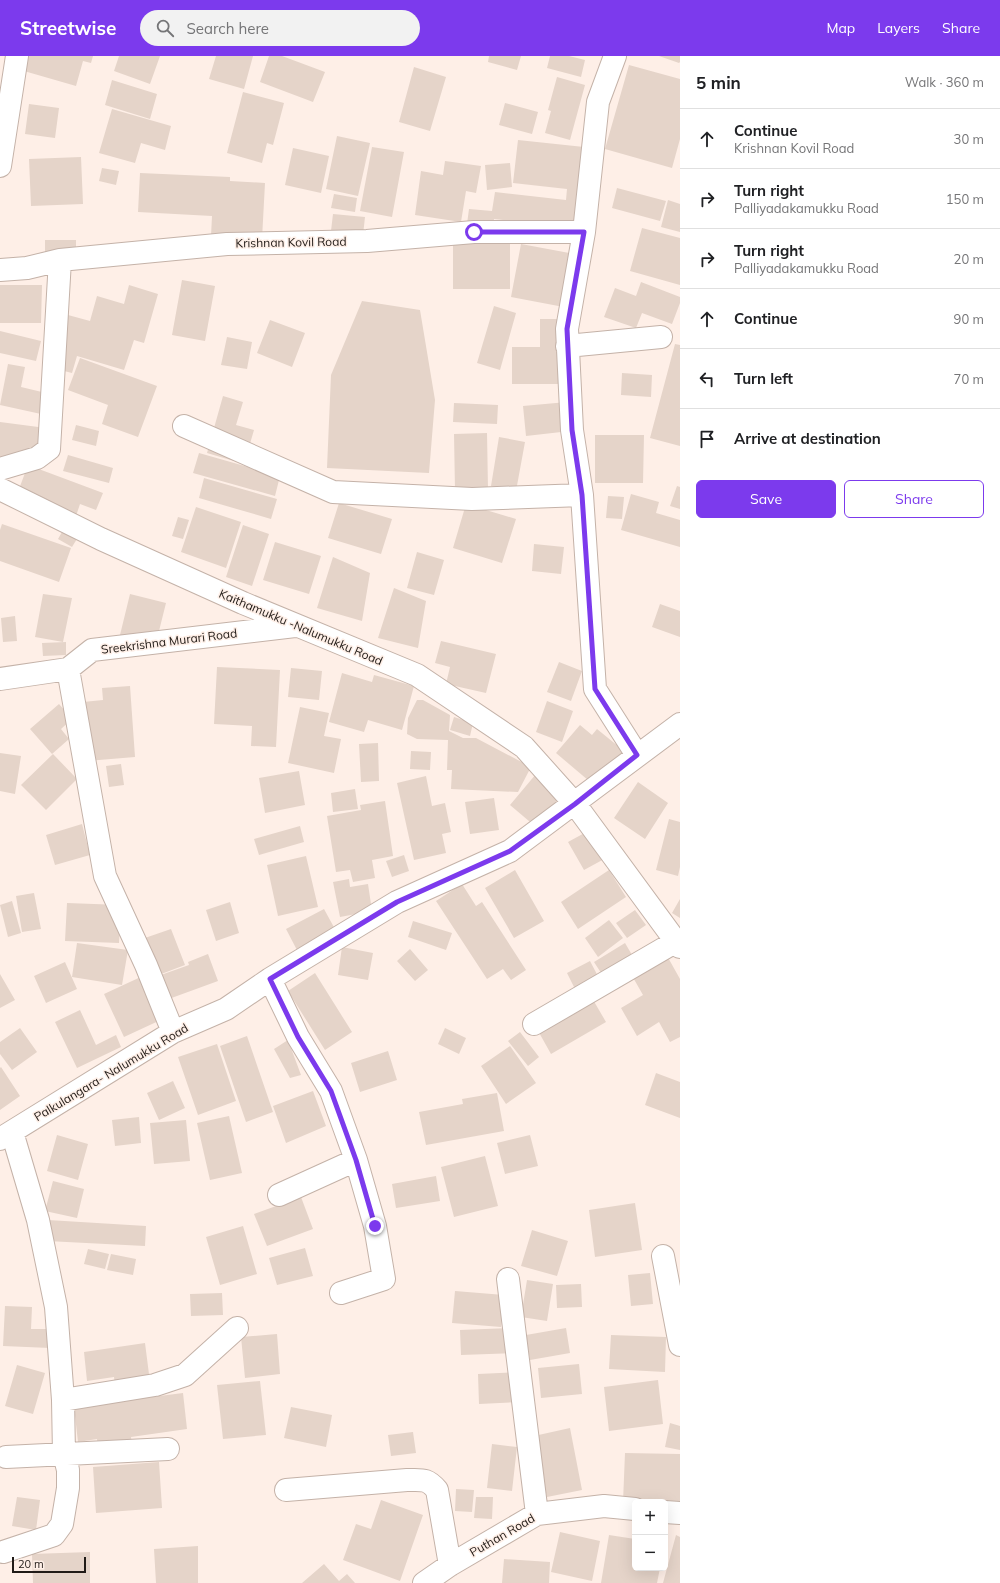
<!DOCTYPE html>
<meta charset="utf-8">
<style>
:root{--surface:#fff;--page:#f2f2f2;--text:#202124;--muted:#757577;--line:#e0e0e0;--accent:#7c3aed}
body{margin:0;font-family:Mulish,sans-serif;background:var(--page);color:var(--text)}
.controls{position:absolute;right:12px;bottom:12px;display:grid;overflow:hidden;border-radius:6px;box-shadow:0 4px 16px #0002}
.controls button{width:36px;height:36px;display:grid;place-items:center;padding:0;border:0;border-bottom:1px solid var(--line);background:var(--surface);color:var(--text);font:20px sans-serif}
.scale{position:absolute;left:12px;bottom:10px;width:74px;box-sizing:border-box;padding-left:4px;border:2px solid #211b17;border-top:0;font-size:11px;line-height:14px;white-space:nowrap;color:#211b17;-webkit-text-stroke:3px #feefe7;paint-order:stroke}
.stop{position:absolute;width:12px;height:12px;margin:-9px;border:3px solid #7c3aed;border-radius:50%;background:#fff}
.stop.end{background:#7c3aed;border-color:#fff;box-shadow:0 1px 4px #0008}
.list{margin:0;padding:0;list-style:none}
h2{display:flex;justify-content:space-between;align-items:center;height:52px;margin:0;padding:0 16px;font-size:17px}
h2 small{font-size:13px;font-weight:400;color:var(--muted)}
.list li{display:grid;grid-template-columns:26px 1fr auto;gap:12px;align-items:center;box-sizing:border-box;height:60px;padding:0 16px;border-top:1px solid var(--line)}
.list b{display:block;font-size:15px;white-space:nowrap}
.list p{margin:0;font-size:13px;white-space:nowrap;color:var(--muted)}
.list em{font-size:13px;font-style:normal;color:var(--muted)}
.actions{display:flex;gap:8px;padding:12px 16px}
.actions a{flex:1;padding:9px 0;border:1px solid var(--accent);border-radius:6px;text-align:center;font-size:14px;color:var(--accent)}
.actions .main{background:var(--accent);color:#fff}
.icon{flex:none;width:22px;height:22px;fill:none;stroke:currentColor;stroke-width:2;stroke-linecap:round;stroke-linejoin:round}
.map{position:relative;flex:none;width:680px;height:1527px;overflow:hidden}
header{display:flex;align-items:center;gap:24px;box-sizing:border-box;height:56px;padding:0 20px;background:var(--accent);color:#fff}
header strong{font-size:19px}
nav{display:flex;gap:22px;margin-inline-start:auto;font-size:14px}
.search{width:280px;height:36px;background:var(--page);display:flex;align-items:center;gap:10px;box-sizing:border-box;padding:0 14px;border-radius:22px;color:var(--muted);font-size:15px}
main{display:flex}
aside{flex:1;background:var(--surface)}
.map>svg:first-child{display:block}
.building{fill:#e5d4c9}
.lines{fill:none;stroke-linecap:round;stroke-linejoin:round}
.minor-casing{stroke:#c4b2a8;stroke-width:24}
.minor{stroke:#fff;stroke-width:22}
.route{stroke:#7c3aed;stroke-width:5}
.labels{text-anchor:middle;dominant-baseline:central;stroke-width:3;stroke-linejoin:round;paint-order:stroke}
.street-label{font-size:12px;fill:#211b17;stroke:#feefe7}
</style>
<header>
<strong>Streetwise</strong>
<div class="search"><svg class="icon" aria-label="search" viewBox="0 0 24 24"><circle cx="10" cy="10" r="6"/><path d="M15 15l6 6"/></svg>Search here</div>
<nav><a>Map</a><a>Layers</a><a>Share</a></nav>
</header>
<main>
<div class="map">
<svg width="680" height="1527" viewBox="0 0 680 1527">
<rect width="100%" height="100%" fill="#feefe7"/>
<path class="building" d="M28,0H93L91,7L83,5L76,30L24,15Z
M119,0H160L150,28L114,15Z
M216,0H253L244,33L209,23Z
M269,0H282L325,16L313,46L260,26Z
M489,0H521L517,14L488,6Z
M550,0H569L585,4L581,21L547,12Z
M659,0H680V6L679,7Z
M629,9L680,23V83L672,112L605,93Z
M414,11L446,21L430,75L399,66Z
M557,21L585,29L570,84L545,77L551,55L548,54Z
M112,24L157,38L150,63L105,49Z
M243,36L284,47L273,89L267,87L262,107L227,97Z
M505,47L538,56L532,78L499,69Z
M29,48L59,52L55,82L25,78Z
M112,53L171,70L165,94L141,87L135,107L99,97Z
M337,80L370,87L358,140L326,133Z
M518,84L584,91L574,172L494,163L493,171L467,168L469,153L492,155L495,136L566,144L567,133L513,127Z
M372,91L404,96L392,161L360,155Z
M293,92L329,100L321,137L285,129Z
M81,101L83,148L31,150L29,103Z
M445,105L481,110L476,137L466,135L461,166L415,159L421,115L443,119Z
M510,107L512,131L487,134L485,109Z
M102,112L119,115L116,129L99,125Z
M140,117L230,121V125L265,127L262,183L211,180L212,160L138,156Z
M617,132L666,145L660,165L612,152Z
M334,138L357,142L355,156L331,152Z
M668,144L680,148V176L661,171Z
M333,158L365,161L363,179L331,175Z
M642,172L680,182V229L630,215Z
M45,184H76V203H45Z
M453,186H510V233H453Z
M521,188L580,199L569,252L511,241Z
M182,224L215,230L205,285L172,279Z
M641,226L680,241V247L672,268L642,257L636,272L604,261L615,232L636,240Z
M0,229H42L41,267H0Z
M129,229L158,238L144,287L134,284L124,314L77,300L72,317L52,312L68,259L90,265L97,240L124,248Z
M362,245L420,254L435,344L429,417L327,412L331,319Z
M494,250L516,257L500,314L477,307Z
M540,263H563V328H512V291H540Z
M270,264L305,277L292,311L257,297Z
M0,275L41,285L36,305L0,297Z
M227,281L252,286L247,313L221,309Z
M675,288L680,289V390L650,382Z
M80,302L157,330L138,381L102,368L108,349L68,334Z
M8,308L25,311L21,331L46,337L41,358L0,349Z
M622,317L652,319L651,341L621,339Z
M223,340L243,346L236,369L254,374L244,408L207,397Z
M567,346L570,375L526,380L523,350Z
M454,347L498,349L497,368L453,366Z
M0,366L46,372L42,405L0,401Z
M76,369L99,375L96,390L72,384Z
M487,377L488,433L455,434L454,378Z
M595,379H644L643,427H595Z
M499,381L525,386L516,435L491,430Z
M199,397L280,420L275,440L193,417Z
M68,399L113,412L109,427L63,415Z
M28,409L103,437L96,454L80,448L75,463L16,441Z
M204,422L277,443L271,463L199,442Z
M677,430L680,431V453L670,450Z
M631,438L659,446L656,457L680,464V491L621,474Z
M608,440L624,441L622,463L606,462Z
M339,447L392,463L381,498L328,482Z
M466,448L516,463L502,507L453,492Z
M196,451L241,466L226,512L181,496Z
M178,461L189,464L183,483L172,480Z
M2,468L71,492L59,526L0,505V474Z
M66,469L80,478L72,491L58,483Z
M243,469L269,478L252,530L226,521Z
M275,486L321,500L309,538L263,524Z
M534,488L564,491L561,518L532,515Z
M417,496L444,504L434,539L407,532Z
M333,501L370,517L362,565L317,552Z
M394,532L426,545L418,592L378,582Z
M43,538L72,542L63,586L35,581Z
M130,538L166,547L156,587L120,579Z
M660,548L680,555V581L652,571Z
M15,560L17,585L3,586L1,562Z
M441,585L496,598L486,637L446,628L450,611L435,607Z
M66,586V599L43,600L42,587Z
M559,606L582,615L571,645L547,636Z
M217,611L280,614L276,691L251,690L252,670L214,668Z
M291,612L322,615L319,644L288,641Z
M342,617L372,626L374,619L414,630L402,674L368,664L364,676L329,666Z
M130,630L135,701L87,705L83,646L103,644L102,632Z
M417,644H423L450,659L449,675L463,682H476L531,711L518,736L451,733L452,714H447L448,684L417,683L407,678L408,662Z
M547,645L573,655L562,686L536,676Z
M59,648L72,663L61,673L69,683L52,698L30,673Z
M300,651L329,657L324,680L341,683L334,717L288,707Z
M454,661L473,667L470,680L450,674Z
M580,669L592,679L597,673L624,695L595,730L556,697Z
M378,687L379,725L361,726L359,688Z
M411,695L431,696L430,714L410,713Z
M0,697L21,700L15,738L0,735Z
M53,698L77,723L46,754L21,729Z
M121,708L124,729L109,731L106,710Z
M299,715L305,749L265,757L259,722Z
M536,718L562,739L536,771L510,749Z
M426,720L432,750L445,747L451,776L442,778L446,797L414,804L397,727Z
M638,726L668,747L645,783L614,762Z
M355,733L358,753L333,756L331,737Z
M494,742L499,774L470,778L465,746Z
M385,745L393,800L372,804L375,822L353,826L350,814L336,816L327,760L361,754L360,749Z
M669,763L680,766V811L678,820L656,814Z
M82,768L90,799L55,809L46,779Z
M300,770L304,786L259,799L254,783Z
M590,774L606,802L584,814L568,786Z
M404,799L409,815L392,821L386,805Z
M306,800L318,851L278,860L267,809Z
M515,814L544,865L514,882L485,832Z
M609,814L626,841L578,873L561,846Z
M349,823L350,831L368,828L372,855L340,861L333,826Z
M462,828L476,850L482,846L526,914L511,924L503,913L487,923L436,845Z
M34,837L41,873L22,876L16,840Z
M680,843V862L672,857Z
M12,845L21,877L8,881L0,849Z
M230,846L239,877L216,885L206,854Z
M67,847L121,849L119,887L65,885Z
M324,853L336,875L298,896L286,873Z
M635,854L646,869L627,882L616,867Z
M609,864L623,882L598,901L585,882Z
M413,865L452,877L446,894L408,881Z
M171,873L185,909L156,920L142,883Z
M77,887L128,894L122,929L72,921Z
M625,887L635,904L605,923L594,906Z
M342,891L373,897L368,924L338,919Z
M410,893L428,914L415,925L397,905Z
M208,898L218,925L166,944L158,920L189,909L188,906Z
M666,898L680,923V981L670,986L659,966L637,980L621,952L643,939L631,918Z
M590,905L601,926L578,939L567,917Z
M65,906L77,933L46,947L34,920Z
M315,917L352,976L325,994L288,935Z
M0,918L15,944L0,952Z
M145,919L165,962L124,981L104,938Z
M592,942L606,966L551,998L537,973Z
M80,954L96,989L116,979L121,991L77,1012L55,966Z
M20,972L37,996L12,1014L0,998V986Z
M445,972L466,982L459,998L438,988Z
M520,976L539,1001L528,1010L508,985Z
M247,980L273,1056L246,1066L220,990Z
M288,984L301,1019L290,1022L274,993Z
M217,988L236,1045L198,1059L178,1001Z
M510,990L536,1027L506,1048L481,1010Z
M388,995L397,1024L360,1036L351,1007Z
M1,1011L20,1040L0,1054V1012Z
M656,1017L680,1026V1062L645,1049Z
M173,1025L185,1052L159,1064L147,1037Z
M313,1035L326,1070L286,1087L273,1050Z
M497,1037L504,1075L426,1089L419,1056L463,1048L462,1043Z
M229,1060L242,1117L210,1124L197,1067Z
M139,1061L141,1087L115,1090L112,1064Z
M186,1064L190,1105L154,1108L150,1067Z
M57,1079L88,1088L78,1124L47,1115Z
M530,1079L538,1110L505,1118L497,1087Z
M485,1100L498,1150L454,1161L441,1111Z
M436,1120L440,1145L396,1152L392,1128Z
M53,1125L84,1133L77,1162L45,1155Z
M301,1141L313,1173L267,1190L254,1158Z
M635,1147L642,1194L595,1201L589,1154Z
M48,1164L146,1170L145,1190L47,1185Z
M243,1170L257,1218L220,1229L206,1181Z
M532,1174L568,1185L557,1220L521,1210Z
M305,1192L313,1220L277,1229L269,1202Z
M88,1193L109,1198L105,1213L84,1208Z
M111,1198L136,1203L133,1219L107,1214Z
M650,1217L653,1248L631,1250L628,1219Z
M527,1224L553,1228L547,1265L521,1261Z
M581,1228L582,1251L557,1252L556,1229Z
M455,1235L504,1239L501,1271L452,1267Z
M222,1237L223,1259L191,1260L190,1238Z
M5,1250L32,1251L31,1273H51L50,1292L3,1290Z
M513,1272L514,1297L461,1299L460,1274Z
M566,1272L570,1297L530,1304L526,1279Z
M277,1278L280,1318L245,1322L241,1281Z
M611,1279L666,1281L665,1316L609,1313Z
M145,1287L150,1326L115,1331L114,1321L87,1325L84,1296Z
M579,1308L582,1338L541,1342L538,1312Z
M17,1309L45,1317L33,1358L5,1350Z
M518,1316L519,1346L479,1348L478,1318Z
M658,1324L663,1368L609,1375L604,1331Z
M260,1325L266,1379L223,1383L217,1329Z
M183,1337L187,1373L131,1381L132,1389L98,1393L97,1383L78,1386L74,1351Z
M291,1351L332,1359L326,1391L284,1382Z
M670,1367L680,1370V1394L665,1391Z
M570,1372L582,1434L547,1441L534,1380Z
M413,1376L416,1397L391,1400L388,1379Z
M492,1388L517,1391L512,1435L487,1432Z
M625,1397L680,1398V1448L623,1446Z
M159,1406L162,1452L96,1457L93,1411Z
M456,1433L474,1434L472,1456L455,1455Z
M17,1441L40,1444L36,1474L12,1470Z
M476,1441H493L492,1463L474,1462Z
M381,1444L423,1459L400,1525L343,1504L356,1468L371,1473Z
M560,1476L600,1485L592,1525L551,1516Z
M609,1479L635,1483V1512H660L657,1527H601Z
M676,1479L680,1481V1527H663Z
M198,1490V1527H156L154,1493Z
M90,1496V1527H33L32,1498Z
M504,1503L550,1506L549,1527H502Z
M324,1508L339,1525L347,1518L355,1527H302Z"/>
<g class="lines">
<defs>
<path id="minor" d="M615,0L598,46L584,176L567,273L572,374L582,439L595,633L637,699
M0,110L17,0
M0,214L27,212L60,204L227,188L367,185L474,176H584
M567,290L661,281
M184,370L333,436L472,443L582,439
M0,413L37,402L49,393L60,204
M0,433L101,483L243,547L417,619L524,691L575,748L680,891
M68,613L105,820L146,909L173,976
M0,623L68,613L92,594L295,570
M270,923L298,981L331,1035L356,1104L375,1170L384,1223L341,1237
M534,968L675,886
M0,1083L173,976L226,953L270,923L397,846L510,795L680,668
M279,1139L356,1104
M663,1200L680,1289
M508,1223L537,1458
M63,1344L155,1329L185,1319L237,1272
M6,1401L168,1393
M286,1434L407,1424C422,1424 427,1422 437,1434L450,1509
M665,1456L680,1457
M3,1496L54,1479L62,1468L68,1432V1414L64,1398L63,1344L56,1251L38,1164L12,1076
M424,1527L450,1509L537,1458L604,1450L635,1453"/>
</defs>
<use href="#minor" class="minor-casing"/>
<use href="#minor" class="minor"/>
</g>
<g class="lines">
<path class="route" d="M375,1170L356,1104L331,1035L298,981L270,923L397,846L510,795L575,748L637,699L595,633L582,439L572,374L567,273L584,176H474"/>
</g>
<g class="labels">
<g class="street-label">
<text transform="translate(291 186) rotate(-1)">Krishnan Kovil Road</text>
<text transform="translate(301 571) rotate(23)">Kaithamukku -Nalumukku Road</text>
<text transform="translate(169 585) rotate(-7)">Sreekrishna Murari Road</text>
<text transform="translate(111 1016) rotate(-31)">Palkulangara- Nalumukku Road</text>
<text transform="translate(502 1479) rotate(-30)">Puthan Road</text>
</g>
</g>
</svg>
<div class="controls">
<button>+</button>
<button>−</button>
</div>
<div class="scale">20 m</div>
<div class="stop" style="left:474px;top:176px"></div>
<div class="stop end" style="left:375px;top:1170px"></div>
</div>
<aside>
<h2>5 min<small>Walk · 360 m</small></h2>
<ul class="list">
<li><svg class="icon" aria-label="ahead" viewBox="0 0 24 24"><path d="M12 20V5M6 11l6-6 6 6"/></svg><div><b>Continue</b><p>Krishnan Kovil Road</p></div><em>30 m</em></li>
<li><svg class="icon" aria-label="right" viewBox="0 0 24 24"><path d="M7 20v-9h11M14 6l5 5-5 5"/></svg><div><b>Turn right</b><p>Palliyadakamukku Road</p></div><em>150 m</em></li>
<li><svg class="icon" aria-label="right" viewBox="0 0 24 24"><path d="M7 20v-9h11M14 6l5 5-5 5"/></svg><div><b>Turn right</b><p>Palliyadakamukku Road</p></div><em>20 m</em></li>
<li><svg class="icon" aria-label="ahead" viewBox="0 0 24 24"><path d="M12 20V5M6 11l6-6 6 6"/></svg><div><b>Continue</b></div><em>90 m</em></li>
<li><svg class="icon" aria-label="left" viewBox="0 0 24 24"><path d="M17 20v-9H6M10 6l-5 5 5 5"/></svg><div><b>Turn left</b></div><em>70 m</em></li>
<li><svg class="icon" aria-label="arrive" viewBox="0 0 24 24"><path d="M6 21V4h12l-3 4 3 4H6"/></svg><div><b>Arrive at destination</b></div></li>
</ul>
<div class="actions"><a class="main">Save</a><a>Share</a></div>
</aside>
</main>
